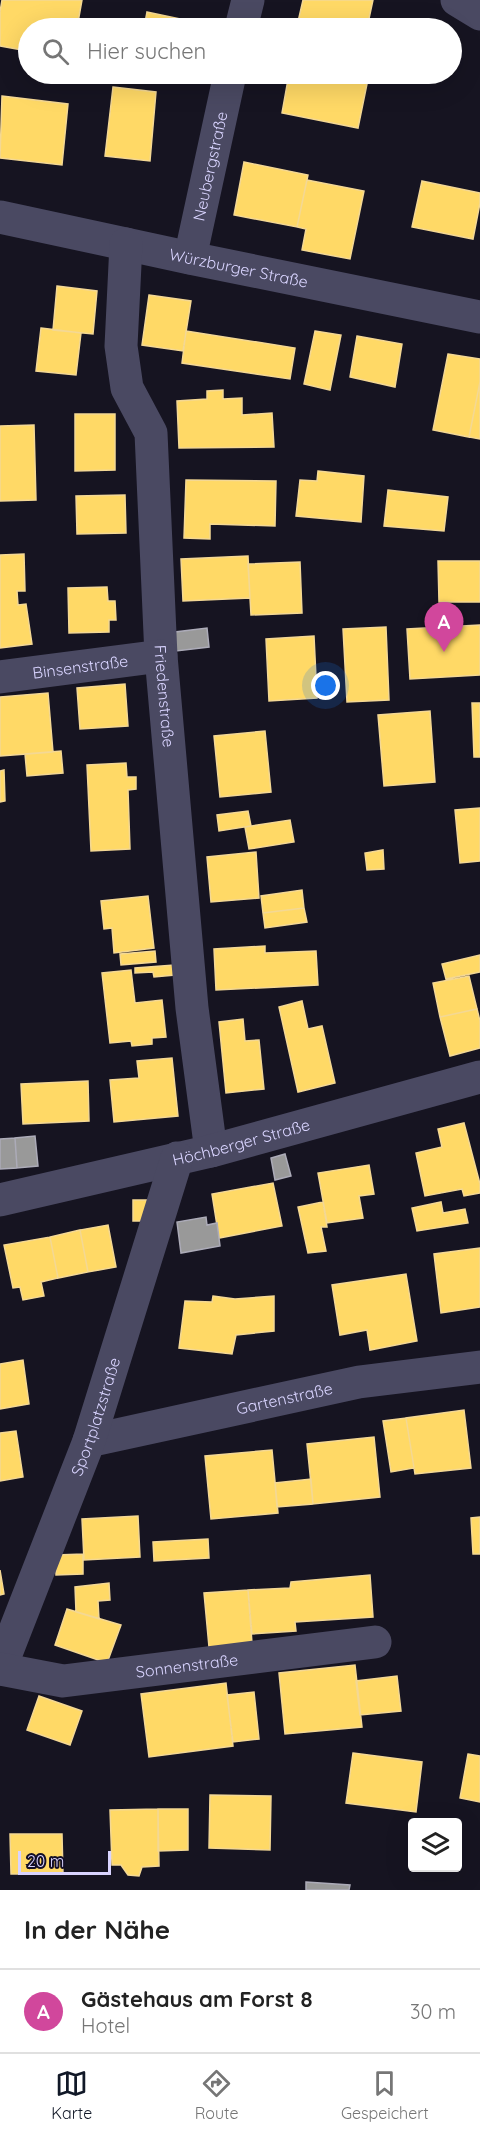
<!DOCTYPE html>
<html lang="de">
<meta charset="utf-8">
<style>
:root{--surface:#fff;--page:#f6f6f6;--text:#222;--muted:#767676;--line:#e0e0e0;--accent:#111827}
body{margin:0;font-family:Quicksand,sans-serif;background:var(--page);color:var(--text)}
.controls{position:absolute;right:18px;bottom:18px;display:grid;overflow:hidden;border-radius:6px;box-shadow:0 6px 24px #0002}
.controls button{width:54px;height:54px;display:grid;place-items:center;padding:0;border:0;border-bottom:2px solid var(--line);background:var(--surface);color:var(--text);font:30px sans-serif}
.scale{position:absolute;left:18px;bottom:15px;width:93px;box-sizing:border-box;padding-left:6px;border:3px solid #d9d4ff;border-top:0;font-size:16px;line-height:21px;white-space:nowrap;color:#d9d4ff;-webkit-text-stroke:4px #130f26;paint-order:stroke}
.you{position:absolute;left:326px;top:686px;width:21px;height:21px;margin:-15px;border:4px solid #fff;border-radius:50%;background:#1a73e8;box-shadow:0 0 0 9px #1a73e833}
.badge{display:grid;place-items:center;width:39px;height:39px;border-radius:50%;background:var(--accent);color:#fff;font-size:20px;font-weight:700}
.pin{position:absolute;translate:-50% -50px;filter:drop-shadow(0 2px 3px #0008)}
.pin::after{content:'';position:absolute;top:32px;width:21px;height:18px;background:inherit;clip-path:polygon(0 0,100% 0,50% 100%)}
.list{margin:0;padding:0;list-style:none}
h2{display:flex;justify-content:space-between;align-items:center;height:78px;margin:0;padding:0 24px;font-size:26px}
h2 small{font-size:20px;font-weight:400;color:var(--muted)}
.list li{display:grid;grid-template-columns:39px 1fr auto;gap:18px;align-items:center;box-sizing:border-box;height:84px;padding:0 24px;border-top:2px solid var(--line)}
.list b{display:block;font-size:22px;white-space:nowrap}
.list p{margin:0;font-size:20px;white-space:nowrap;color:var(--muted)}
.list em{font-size:20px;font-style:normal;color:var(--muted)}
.icon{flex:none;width:33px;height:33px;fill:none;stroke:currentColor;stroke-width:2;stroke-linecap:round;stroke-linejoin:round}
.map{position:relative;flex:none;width:480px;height:1890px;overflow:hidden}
.search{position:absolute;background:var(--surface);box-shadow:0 6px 24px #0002;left:18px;right:18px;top:18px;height:66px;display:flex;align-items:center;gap:15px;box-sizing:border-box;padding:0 21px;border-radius:33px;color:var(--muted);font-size:22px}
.sheet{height:162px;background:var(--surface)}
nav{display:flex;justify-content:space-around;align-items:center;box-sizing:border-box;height:84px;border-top:2px solid var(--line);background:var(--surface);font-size:16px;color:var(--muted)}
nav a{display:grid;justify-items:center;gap:3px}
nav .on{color:var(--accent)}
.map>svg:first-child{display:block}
.homes{fill:#ffd966;stroke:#f4d894;stroke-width:1.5}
.industry{fill:#999;stroke:#acabb8;stroke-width:1.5}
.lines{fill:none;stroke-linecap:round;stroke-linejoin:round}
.minor{stroke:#4a4962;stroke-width:33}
.labels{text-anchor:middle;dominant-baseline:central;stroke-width:6;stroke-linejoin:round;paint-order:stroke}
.street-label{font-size:16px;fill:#d9d4ff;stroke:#130f26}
</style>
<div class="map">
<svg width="480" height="1890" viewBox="0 0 480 1890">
<rect width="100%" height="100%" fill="#161421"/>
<path class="homes" d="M2,0H82L77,28H28V51L0,46V12Z
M303,0H373L367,28H311L297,26Z
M147,12L209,25L208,28H144Z
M151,74H198L196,83Z
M289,74H342L368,79L358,128L282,113Z
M113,87L156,92L150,161L105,156Z
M2,96L68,104L62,165L0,158Z
M244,162L308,175L297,227L234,215Z
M307,180L364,191L350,259L302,250L306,229L297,227Z
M422,181L480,193V203L473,239L412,227Z
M57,286L97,291L93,334L53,330Z
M149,295L191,301L183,351L142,345Z
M41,328L81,333L76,375L36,371Z
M186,331L295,348L290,379L182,363Z
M315,331L341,335L330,390L304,384Z
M357,336L402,344L395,387L350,377Z
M448,354L480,359V382L469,437L433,430Z
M480,382V439L469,437Z
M223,390V399L242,398V415L272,413L274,447L179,448L177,401L207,399V391Z
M75,414H115V470L75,471Z
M34,425L36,500L0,501V426Z
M318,471L364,476L361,522L296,516L300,480L317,481Z
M186,480L276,481L275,526L210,524V539L184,538Z
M388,490L448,497L444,531L384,526Z
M125,495L126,533L77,534L76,496Z
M24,554L25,591H17L18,605L26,604L32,644L0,648V555Z
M248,556L250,598L183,601L181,559Z
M438,561H480V602H439Z
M300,562L302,613L251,615L248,564Z
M107,587L108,601H115L116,620H109V632L69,633L68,588Z
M480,625V675L410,679L407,629Z
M386,627L389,700L347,702L343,629Z
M314,636L317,698L269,701L266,639Z
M125,684L128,726L80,729L77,688Z
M48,693L53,752L0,756V697Z
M472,703H480V757H474Z
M430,711L435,782L384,786L378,715Z
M265,731L271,792L220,797L214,736Z
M61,751L63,773L27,776L25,754Z
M126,763L127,777H136V789L128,790L130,849L91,851L87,765Z
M4,770L5,801L0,802V771Z
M480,808V861L460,863L455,810Z
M248,811L251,826L219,831L217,815Z
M290,820L294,842L249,849L245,827Z
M383,850L384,869L367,870L365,853Z
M256,852L259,898L211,902L207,857Z
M302,890L304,908L263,913L261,896Z
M148,896L154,948L114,953L112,928L104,929L101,901Z
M304,908L307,922L265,928L263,913Z
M265,946V953L316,951L318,985L216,990L214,949Z
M155,951L156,962L121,965L120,954Z
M480,955V972L446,979L442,964Z
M174,965L175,975L154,977L153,972L135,973V968Z
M131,970L135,1003L162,1000L166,1037L152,1038V1044L132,1046L131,1041L110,1043L102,973Z
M469,976L477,1009L440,1017L433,983Z
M302,1001L308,1029L322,1026L335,1083L298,1092L279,1007Z
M477,1009L480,1021V1048L450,1056L440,1017Z
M243,1019L245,1041L259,1040L264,1089L226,1093L219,1022Z
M172,1058L178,1116L114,1122L110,1080L139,1078L137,1061Z
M88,1081L89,1121L23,1124L21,1084Z
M464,1123L480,1184V1193L464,1196L462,1189L425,1196L416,1153L442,1147L438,1129Z
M369,1165L374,1194L359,1196L363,1218L327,1223L318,1173Z
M273,1183L282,1226L219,1238L212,1194Z
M133,1200H148V1221H133Z
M323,1202L327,1227H321L326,1251L308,1253L298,1207Z
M441,1202L443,1213L465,1209L468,1223L417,1231L412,1208Z
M108,1225L116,1267L88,1272L80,1230Z
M80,1230L88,1272L58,1278L50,1237Z
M50,1237L58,1278L41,1282L44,1296L23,1300L20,1287L13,1288L4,1245Z
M480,1248V1307L441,1313L434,1254Z
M406,1274L417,1341L370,1350L367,1330L340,1335L332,1285Z
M213,1296L235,1299L274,1296V1331L236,1335L232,1354L179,1348L185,1301L212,1302Z
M23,1360L29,1404L0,1409V1364Z
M464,1410L471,1468L415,1474L406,1418Z
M406,1418L414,1468L391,1472L383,1421Z
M16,1431L23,1477L0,1481V1433Z
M374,1437L380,1497L313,1504L307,1444Z
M272,1450L278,1513L211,1519L205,1456Z
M311,1479L313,1504L277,1507L275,1483Z
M138,1516L140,1557L84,1560L82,1519Z
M480,1517V1554H473L471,1518Z
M208,1539L209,1558L154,1561L153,1542Z
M83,1554V1574L56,1575V1555Z
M0,1570L4,1594L0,1595Z
M370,1575L373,1617L295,1622L296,1631L252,1634L248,1590L290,1588L291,1582Z
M109,1583L110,1600L98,1601L99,1619L76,1612L75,1587Z
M248,1590L252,1643L209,1647L204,1593Z
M67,1609L121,1625L107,1663L55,1645Z
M355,1665L362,1727L285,1734L279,1673Z
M397,1676L401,1711L360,1715L356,1681Z
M226,1683L233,1746L149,1757L141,1694Z
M254,1692L259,1739L233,1742L227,1695Z
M39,1696L82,1711L70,1745L27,1730Z
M353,1753L422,1762L416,1812L346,1803Z
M468,1754L480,1756V1802L460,1798Z
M210,1795L271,1796L270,1850L209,1848Z
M158,1809L159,1866L142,1867L139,1876L128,1875L121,1865H112L110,1810Z
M158,1809H188V1850L158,1851Z
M10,1834H62L63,1874H11Z"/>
<path class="industry" d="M207,628L209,647L176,651L175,632Z
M35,1136L38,1166L17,1168L15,1138Z
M15,1138L17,1168L0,1169V1139Z
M285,1154L291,1176L275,1180L271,1158Z
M206,1217L207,1225L217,1223L220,1246L181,1253L177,1222Z
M306,1882L350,1885L349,1890H306Z"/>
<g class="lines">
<g class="minor">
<path d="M457,0L480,14"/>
<path d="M241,28L248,0"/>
<path id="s1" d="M0,217L190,258L480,317"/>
<path id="s2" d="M126,244L121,346L127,388L151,433L161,656L192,1008L211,1151"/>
<path id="s3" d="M190,258L230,74"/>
<path id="s4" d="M0,677L161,656"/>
<path id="s5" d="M0,1200L211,1151L480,1077"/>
<path id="s6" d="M89,1441L359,1382L480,1367"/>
<path id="s7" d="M0,1669L89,1441L177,1158"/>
<path id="s8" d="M0,1669L63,1681L375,1642"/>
</g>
</g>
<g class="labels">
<g class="street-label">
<text stroke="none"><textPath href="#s3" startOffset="94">Neubergstraße</textPath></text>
<text stroke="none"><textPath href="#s1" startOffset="244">Würzburger Straße</textPath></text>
<text stroke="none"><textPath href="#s4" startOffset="81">Binsenstraße</textPath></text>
<text stroke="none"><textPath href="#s2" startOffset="459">Friedenstraße</textPath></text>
<text stroke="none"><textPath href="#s5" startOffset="248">Höchberger Straße</textPath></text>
<text stroke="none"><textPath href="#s6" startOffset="200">Gartenstraße</textPath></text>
<text stroke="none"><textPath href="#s7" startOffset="270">Sportplatzstraße</textPath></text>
<text stroke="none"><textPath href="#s8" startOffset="189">Sonnenstraße</textPath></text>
</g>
</g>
</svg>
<div class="controls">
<button><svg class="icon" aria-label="layers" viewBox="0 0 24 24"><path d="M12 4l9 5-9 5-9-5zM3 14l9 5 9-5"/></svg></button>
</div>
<div class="scale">20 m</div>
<div class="you"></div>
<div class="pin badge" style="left:444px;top:652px;background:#d1479c">A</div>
<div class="search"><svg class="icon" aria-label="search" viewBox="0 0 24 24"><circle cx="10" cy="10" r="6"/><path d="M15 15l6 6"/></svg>Hier suchen</div>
</div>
<section class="sheet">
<h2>In der Nähe<small></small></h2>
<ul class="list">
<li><span class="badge" style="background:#d1479c">A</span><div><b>Gästehaus am Forst 8</b><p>Hotel</p></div><em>30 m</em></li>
</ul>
</section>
<nav>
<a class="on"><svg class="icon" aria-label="map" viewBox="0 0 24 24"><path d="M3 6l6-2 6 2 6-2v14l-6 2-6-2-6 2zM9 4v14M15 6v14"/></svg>Karte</a>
<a><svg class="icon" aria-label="directions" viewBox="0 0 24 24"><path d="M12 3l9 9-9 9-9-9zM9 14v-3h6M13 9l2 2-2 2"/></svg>Route</a>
<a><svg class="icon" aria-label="saved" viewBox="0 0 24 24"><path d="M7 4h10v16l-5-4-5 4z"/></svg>Gespeichert</a>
</nav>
